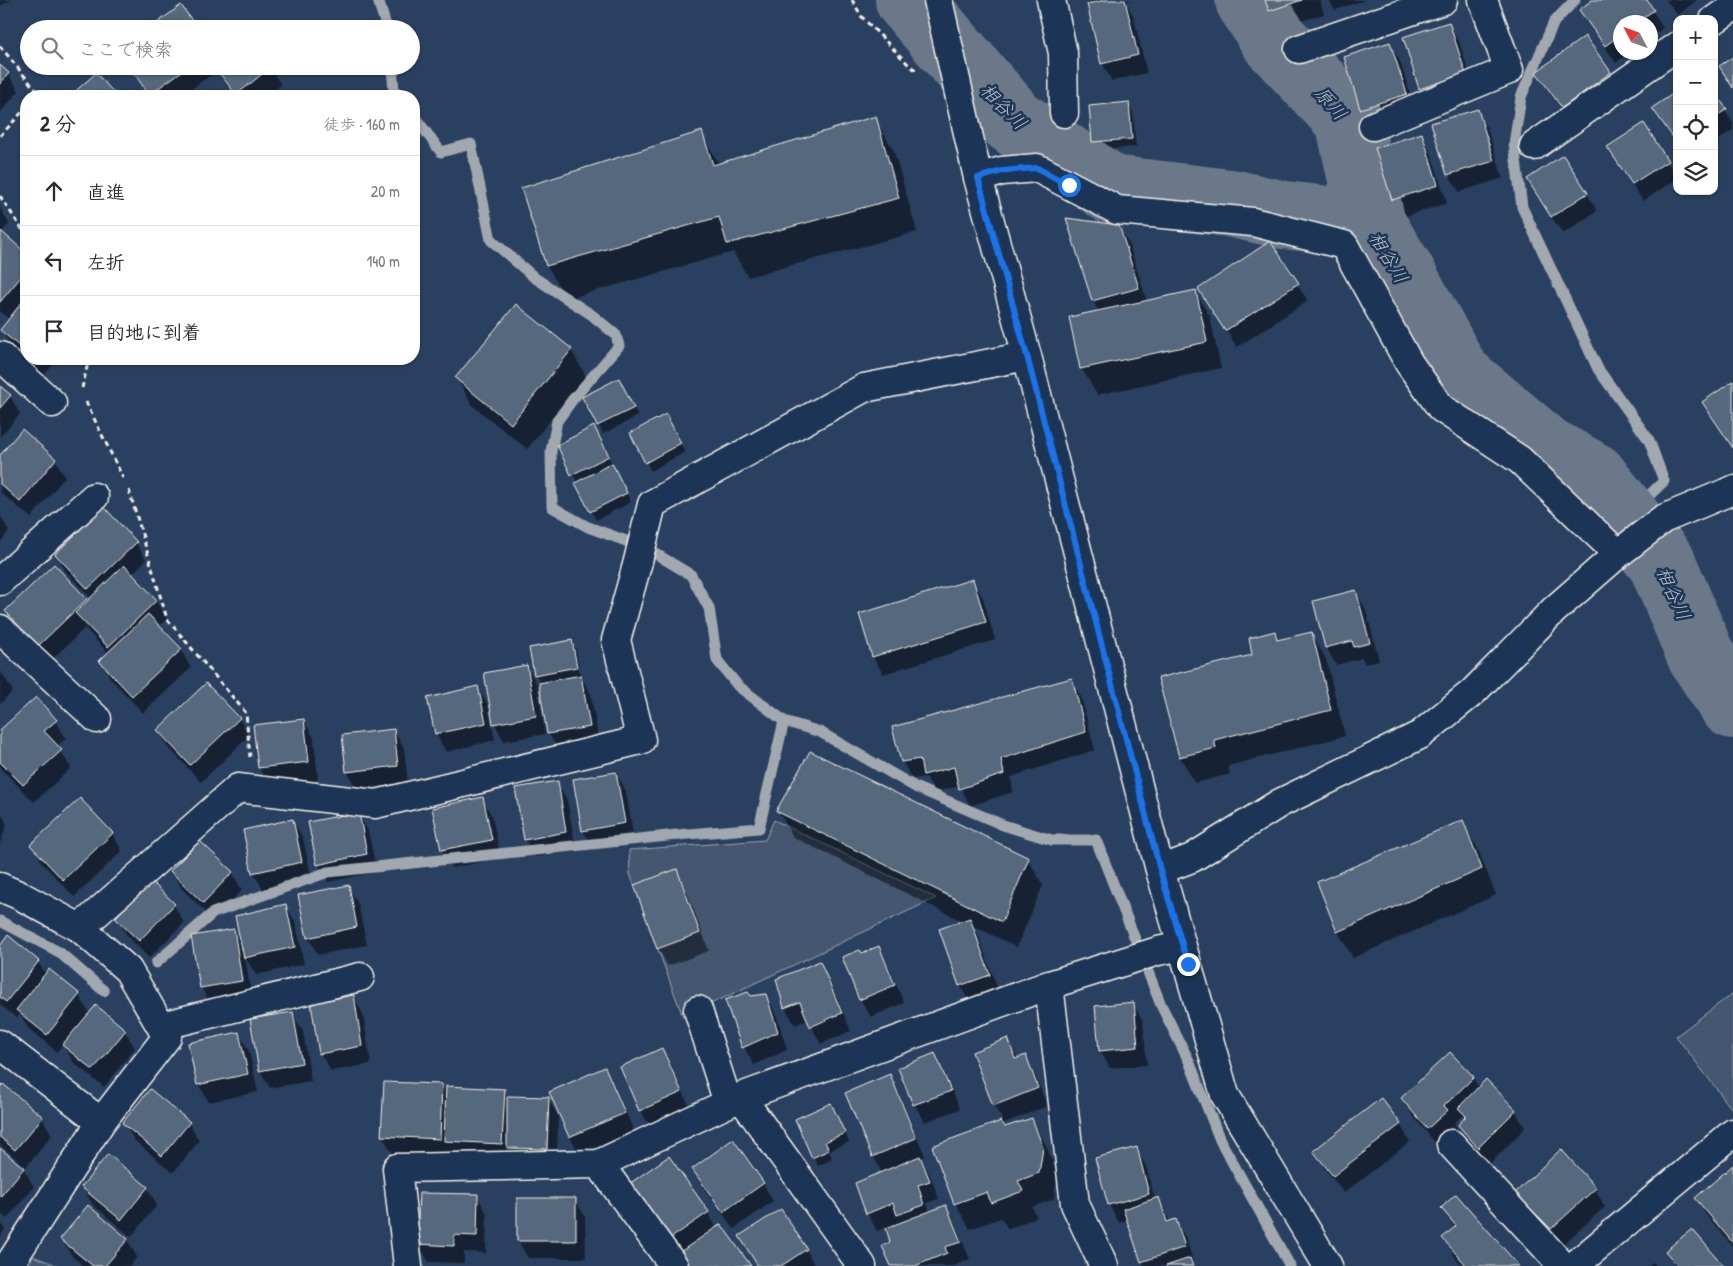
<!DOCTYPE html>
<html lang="ja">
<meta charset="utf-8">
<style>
:root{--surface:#fff;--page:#f2f2f3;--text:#2b2b33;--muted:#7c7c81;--line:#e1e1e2}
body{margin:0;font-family:"Patrick Hand","Klee One",sans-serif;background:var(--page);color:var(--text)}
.controls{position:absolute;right:15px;top:15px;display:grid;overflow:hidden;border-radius:10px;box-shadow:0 1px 4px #0004}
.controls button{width:45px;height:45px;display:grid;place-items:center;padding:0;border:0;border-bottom:1px solid var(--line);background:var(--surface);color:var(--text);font:25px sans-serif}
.compass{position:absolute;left:1613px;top:15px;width:45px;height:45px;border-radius:50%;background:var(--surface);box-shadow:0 1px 4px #0004;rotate:311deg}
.stop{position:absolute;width:15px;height:15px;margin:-11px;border:4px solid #1a73e8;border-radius:50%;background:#fff}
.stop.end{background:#1a73e8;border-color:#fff;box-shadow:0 1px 5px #0008}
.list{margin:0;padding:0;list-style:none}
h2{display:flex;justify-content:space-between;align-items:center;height:65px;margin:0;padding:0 20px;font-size:21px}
h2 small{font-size:16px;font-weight:400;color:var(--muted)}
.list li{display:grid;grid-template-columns:32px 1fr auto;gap:15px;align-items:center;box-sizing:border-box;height:70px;padding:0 20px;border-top:1px solid var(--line)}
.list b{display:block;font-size:19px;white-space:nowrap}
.list em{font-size:16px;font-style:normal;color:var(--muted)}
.icon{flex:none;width:28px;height:28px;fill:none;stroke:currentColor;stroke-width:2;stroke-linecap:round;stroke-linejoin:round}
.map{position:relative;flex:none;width:1733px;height:1266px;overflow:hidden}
.search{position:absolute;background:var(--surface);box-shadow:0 1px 4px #0004;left:20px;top:20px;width:400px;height:55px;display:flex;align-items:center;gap:12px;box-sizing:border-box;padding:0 18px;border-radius:28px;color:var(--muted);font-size:19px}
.panel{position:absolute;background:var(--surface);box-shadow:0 1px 4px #0004;left:20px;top:90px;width:400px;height:275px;border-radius:20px}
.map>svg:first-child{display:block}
.green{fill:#445771;stroke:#9ca4ac}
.shadow{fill:#0007}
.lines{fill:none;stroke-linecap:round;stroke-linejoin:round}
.stream{stroke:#a1a8b0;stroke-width:11}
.river{stroke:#6a788a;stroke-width:68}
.building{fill:#56677d;stroke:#f4f1e8}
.minor-casing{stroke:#f4f1e8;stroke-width:31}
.path{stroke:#f4f1e8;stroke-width:3;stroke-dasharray:5 4;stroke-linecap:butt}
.minor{stroke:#1d3557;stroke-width:28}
.route{stroke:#1a73e8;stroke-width:6}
.labels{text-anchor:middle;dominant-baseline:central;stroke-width:5;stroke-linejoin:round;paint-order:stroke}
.water-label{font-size:19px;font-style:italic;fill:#bdc1c2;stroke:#1d3557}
</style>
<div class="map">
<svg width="1733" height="1266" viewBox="0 0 1733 1266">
<rect width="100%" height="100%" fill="#2a4060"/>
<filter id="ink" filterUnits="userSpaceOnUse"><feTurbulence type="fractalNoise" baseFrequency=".02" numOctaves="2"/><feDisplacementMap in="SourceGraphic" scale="10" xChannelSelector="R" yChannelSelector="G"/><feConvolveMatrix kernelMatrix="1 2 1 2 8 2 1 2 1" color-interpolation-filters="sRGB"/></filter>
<g filter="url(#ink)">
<path class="green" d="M774,820L936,898L683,1017L630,874L629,850L765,840Z
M1733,993V1107L1731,1108L1676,1036Z
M30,1255L59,1266H21Z"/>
<path class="shadow" d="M0,0H11L0,6Z
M1090,0H1131L1126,2L1133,15L1147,73L1112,81L1102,63L1093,4Z
M1267,0H1320L1324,14L1280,28L1270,10Z
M1329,0H1365L1335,10Z
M1594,0H1646L1663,28L1650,38V22H1620V52H1630L1616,63L1591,27L1581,10Z
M1666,0H1697L1678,15Z
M1448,24L1459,41L1475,92L1430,106L1420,88Z
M1585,38L1610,73L1620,91L1573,125L1548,90L1538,73Z
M1390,44L1400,61L1416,112L1372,126L1361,108Z
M128,66H269L281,85L267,96H235L217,71L181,96H149Z
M0,67L8,74L19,91L0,113Z
M1677,92V145L1653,109Z
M1714,94L1733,123V130L1714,143Z
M1128,104L1133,112L1136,147L1098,150L1093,142Z
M1477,110L1487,128L1503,178L1459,192L1449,175L1433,124Z
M875,118L894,151L917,232L748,277L733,252L567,299L547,266L701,133L720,165Z
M1421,135L1431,153L1447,203L1403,217L1393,200Z
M1667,161L1677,179L1643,201L1619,165Z
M1587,193L1597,211L1563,234L1538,197Z
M0,207L9,224L1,233L26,255V359H58L44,375L11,347L1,329L9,319L0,312Z
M1119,227L1129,244L1147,301L1195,291L1210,317L1221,368L1097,395L1082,369L1099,312L1093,301Z
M1269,242L1308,301L1237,347L1210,306Z
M571,350L586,376L527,449L472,405L457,378Z
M0,388L10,396L20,414L0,437Z
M623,388L638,416L603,434L584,397Z
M670,424L685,452L651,471L646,462Z
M598,436L631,502L596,520L573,474Z
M0,457L55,459L65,477L31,518L0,492Z
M0,515L9,531L0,543Z
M136,543L146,560L131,575L156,601L167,619L158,627L181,650L191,668L143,713L111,679L100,661L109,654L85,628L48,663L16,629L6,611L86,599L88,602L91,598L66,572L56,554Z
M973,580L983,598L995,640L883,674L873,657L861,615Z
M1356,592L1366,610L1379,660L1365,664L1362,658L1336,665L1326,647Z
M1274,632L1279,641L1311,633L1326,659L1345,736L1228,766L1230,774L1195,783L1180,757L1160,678L1253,656Z
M571,641L576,649L580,675L591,694L599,744L559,751L549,734L541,684L536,675Z
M527,667L537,684L545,734L504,741L494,723Z
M0,670L13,691L0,704Z
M1071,679L1081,697L1095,750L1011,777L1013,792L970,806L960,786L935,792L926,777L912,779L902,761Z
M478,688L488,705L495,740L446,752L436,734L428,699Z
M36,699L56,721L66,739L57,746L71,768L34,802L0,768V731Z
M239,718L249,736L201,782L169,748L158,730Z
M304,720L314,738L318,780L269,786L259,768Z
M393,730L404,748L408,783L357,789L347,772Z
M616,773L626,791L634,841L593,848L583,830Z
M557,782L567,800L576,850L535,857L525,839Z
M482,799L492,816L501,858L452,868L442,850L433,809Z
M778,811L1028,859L1043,885L1017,947L973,926L979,937L999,993L970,1003L960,985L964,922L793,837Z
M0,812L7,824L0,844Z
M358,813L368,831L377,872L328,882L318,864Z
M293,821L303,838L312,880L263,890L253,872Z
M1462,822L1477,847L1496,895L1353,958L1338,932L1319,882Z
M112,833L122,851L74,897L42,863L32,845Z
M676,871L686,889L709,951L668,966L658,948Z
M172,872H232L242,890L214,920L182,889Z
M348,886L358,904L367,945L318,955L308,937Z
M174,905L184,923L149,958L127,936L117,918Z
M286,906L296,923L304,964L256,975L245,957L252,998L211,1005L201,987L233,931L243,947Z
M0,947L38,962L46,975L79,995L90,1014L125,1031L135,1048L104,1087L74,1063L63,1044L57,1052L28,1028L20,1014L17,1018L0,1005Z
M878,948L888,965L904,1003L871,1017L860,999L861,955Z
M819,963L830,981L851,1031L821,1044L808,1020L795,1025L785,1008Z
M765,995L776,1013L787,1050L754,1065L744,1047L750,998Z
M353,996L363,1014L371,1064L331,1071L320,1053Z
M1133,1004L1143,1021L1147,1065L1110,1068L1100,1051Z
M292,1013L303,1031L311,1081L270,1088L260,1070Z
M239,1033L249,1051L258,1092L209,1102L198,1084Z
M1007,1040L1018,1059L1025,1057L1035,1075L1047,1106L1002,1124L1005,1128L1031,1119L1046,1145L1057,1175L1054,1199L1032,1207L1037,1217L1008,1229L1001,1218L970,1229L955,1203L933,1147L1003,1121L994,1106Z
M662,1050L672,1067L691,1110L651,1128L641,1111L621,1068Z
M1450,1053L1473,1078L1479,1088L1515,1110L1525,1128L1489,1165L1470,1143L1460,1126L1466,1119L1463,1115L1454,1123L1457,1129L1438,1146L1413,1116L1403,1098Z
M934,1055L944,1072L960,1109L925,1122L914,1104Z
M604,1069L614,1086L634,1131L580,1154L570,1137L551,1093Z
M889,1076L899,1093L925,1156L920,1158L930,1175L939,1199L927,1203L930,1212L945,1206L955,1224L970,1259L954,1266H892V1243L887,1227L877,1231L867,1213L882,1173L873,1156Z
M442,1085L447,1094L504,1090L508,1097L548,1098L558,1116L557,1166L455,1159L450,1150V1156L393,1154L382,1136Z
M0,1089L42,1118L52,1135L26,1167L0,1145Z
M150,1091L189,1123L199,1141L173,1173L134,1140L124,1123Z
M836,1113L849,1142L829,1151L832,1159L818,1166L813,1157Z
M1400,1124L1410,1142L1344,1193L1325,1169L1315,1151Z
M1136,1149L1146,1166L1155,1200L1158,1199L1170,1222L1175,1220L1186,1238L1194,1265L1193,1266H1144L1128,1220L1119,1223L1109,1205L1097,1159Z
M0,1150L24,1169L34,1187L7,1219L0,1213Z
M1561,1151L1595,1189L1605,1207L1561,1246L1527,1211L1516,1193Z
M1733,1167V1247L1707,1216L1696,1198Z
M693,1169L763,1183L773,1201L734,1229L703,1187Z
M82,1187L147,1188L157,1205L131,1237L93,1205Z
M477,1196L487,1213L486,1253L464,1252V1263L429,1262L418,1244Z
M575,1199L585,1217L586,1258H528L518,1241Z
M641,1202L708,1213L717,1229L749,1266H690L683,1254L679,1257Z
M1442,1208L1518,1266H1463L1454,1256L1444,1238L1455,1229Z
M781,1211L806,1250L815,1266H758Z
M0,1221L5,1230L0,1237Z
M62,1239H127L137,1257L130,1266H83L72,1256Z
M1667,1251L1722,1266H1675Z
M1653,1262L1656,1266H1649Z"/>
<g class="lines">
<path class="stream" d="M378,0L387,29
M1575,0L1554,22L1521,97L1514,144L1522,207L1598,369L1649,440L1664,481L1626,518
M392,66L394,91L398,96
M414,116L441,152L471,144L491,240L535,278L592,315L616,335L619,346L573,399L557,421L551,451L552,507L588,527L648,549L691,575L709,608L717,660L738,686L784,721
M0,921L59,952L104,991
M156,963L213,913L328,872L677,835L759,828L784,721L820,732L917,788L1003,825L1052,840H1096L1161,1005L1189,1061L1220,1140L1290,1266"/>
<path class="river" d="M909,0L1013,121L1111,189L1230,203L1284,215L1372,225
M1249,0L1276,42L1349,120L1372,225L1403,276L1457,375L1546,450L1593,476L1662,563L1701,656L1733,705"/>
</g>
<path class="building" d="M1106,0H1125L1138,55L1101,64L1087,4Z
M1265,0H1302L1269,11Z
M1592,0H1647L1654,10L1637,22H1620V35L1605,46L1579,10Z
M181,5L198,29H149Z
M1449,22L1466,74L1419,89L1403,37Z
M1585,36L1611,72L1562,108L1536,72Z
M1390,42L1407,94L1360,109L1344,57Z
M1733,57V88L1719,66Z
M0,65L9,73L0,84Z
M129,66H189L149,95Z
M214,66H271V67L236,95Z
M96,73L117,96H70Z
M1677,91V143L1652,108Z
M1714,92L1727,109L1714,118Z
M1129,102L1132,139L1092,142L1089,106Z
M1478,109L1494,161L1447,175L1431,123Z
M876,116L899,198L727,244L719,217L546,266L521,188L702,131L713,165Z
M1644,123L1668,161L1632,184L1607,147Z
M1422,133L1438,185L1392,200L1375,148Z
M1563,155L1588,193L1551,217L1527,179Z
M1066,218L1119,225L1139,288L1092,301Z
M1,231L26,253V271L0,302Z
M1270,241L1299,283L1225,331L1198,289Z
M1196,290L1207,342L1080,369L1069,317Z
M26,297V352L0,330Z
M516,304L572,349L511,424L455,378Z
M619,378L634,408L597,426L582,397Z
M1733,381V448L1702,402Z
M0,386L11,395L0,408Z
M666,414L681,443L645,463L630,433Z
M594,426L609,456L571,475L557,445Z
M22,429L56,459L20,502L0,484V455Z
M612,463L627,493L590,512L575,483Z
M104,507L137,542L88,589L55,554Z
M54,564L87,599L38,646L5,611Z
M124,565L157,600L108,647L75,613Z
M973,579L986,622L872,657L859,614Z
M1356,590L1370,643L1354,647L1352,641L1325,648L1313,601Z
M148,614L182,649L132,696L99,661Z
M1275,631L1277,640L1312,632L1331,710L1214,740L1216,748L1179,757L1158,678L1252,655L1249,638Z
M572,640L577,667L534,675L529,648Z
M527,665L536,716L493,724L484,673Z
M581,675L590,727L547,734L539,683Z
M1072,678L1086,732L1001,759L1004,774L959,789L954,767L923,775L920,759L901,762L892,727Z
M206,683L240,718L190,765L157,730Z
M478,686L486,723L435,734L427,698Z
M36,697L57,720L44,731L62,750L23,785L0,762V730Z
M304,719L309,762L258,768L253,725Z
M394,729L398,766L346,772L342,735Z
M810,751L1029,858L1002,922L776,811Z
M616,772L625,823L582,831L573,779Z
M558,781L566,832L524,840L515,788Z
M483,797L492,840L441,850L432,808Z
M80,798L113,833L63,880L30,845Z
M359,812L367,854L317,865L308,822Z
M293,819L302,862L252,873L243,830Z
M1463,820L1482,869L1337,932L1317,882Z
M200,841L233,872L203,903L170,871Z
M677,869L700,933L657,949L634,885Z
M151,881L175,904L139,941L115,918Z
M349,885L357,927L307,938L298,895Z
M286,904L295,947L244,958L235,916Z
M970,918L990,975L959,986L939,929Z
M234,929L242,981L200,988L191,936Z
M8,935L39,961L6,1002L0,997V946Z
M879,946L895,985L859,1000L842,957L860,950L862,953Z
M820,961L842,1013L810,1027L800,1002L784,1008L776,979Z
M49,969L80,994L47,1035L16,1010Z
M748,992L751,996L766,994L778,1032L742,1048L725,1000Z
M354,995L362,1046L319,1054L311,1003Z
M1134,1002L1138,1047L1099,1051L1095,1006Z
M96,1005L126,1030L93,1070L62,1045Z
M293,1012L302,1063L259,1071L250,1019Z
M239,1032L248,1074L197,1085L188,1043Z
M1008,1038L1015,1059L1026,1055L1038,1088L993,1106L972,1052Z
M662,1048L682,1092L639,1111L620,1067Z
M1450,1052L1474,1077L1444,1106L1448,1110L1427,1129L1401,1098Z
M935,1053L951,1091L913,1105L898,1068Z
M605,1067L625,1113L569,1137L549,1092Z
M890,1074L916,1138L872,1157L845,1093Z
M1486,1079L1516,1110L1478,1148L1458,1125L1466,1116L1458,1108Z
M384,1082L442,1084L440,1139L381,1136Z
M3,1084L43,1117L15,1150L0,1137V1087Z
M446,1086L505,1089L502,1144L444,1141Z
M150,1089L190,1122L162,1156L122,1123Z
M507,1096L549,1097L547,1149L507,1148Z
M1381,1098L1401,1124L1333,1176L1313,1151Z
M831,1103L845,1133L825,1142L829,1150L812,1158L795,1119Z
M1032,1118L1043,1148L1039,1173L1018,1181L1023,1191L991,1203L987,1192L954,1204L932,1146L1001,1121L1005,1127Z
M733,1139L764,1183L723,1212L692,1169Z
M1137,1147L1149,1194L1108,1205L1095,1158Z
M0,1148L24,1168L0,1197Z
M1561,1149L1596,1188L1551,1229L1515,1193Z
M108,1154L148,1187L121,1220L81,1187Z
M669,1156L709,1212L668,1240L629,1184Z
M920,1156L930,1181L918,1185L924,1205L897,1215L893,1203L866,1214L855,1183Z
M1733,1165V1243L1695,1198Z
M419,1193L478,1194L477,1236L454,1235V1246L417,1244Z
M1456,1194L1519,1266H1467L1442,1238L1456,1226L1441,1208Z
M1159,1197L1167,1222L1176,1219L1185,1247L1141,1262L1123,1209Z
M517,1198H576V1241H517Z
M88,1205L128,1239L105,1266H93L60,1239Z
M946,1205L961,1242L945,1247L947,1253L915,1266H891L882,1246L890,1242L886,1228Z
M781,1209L807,1249L781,1266H758L739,1236Z
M721,1224L751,1266H690L680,1252Z
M1692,1229L1724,1266H1678L1665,1251Z
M1190,1258L1193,1266H1166Z"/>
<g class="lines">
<defs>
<path id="minor" d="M938,0L978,178L1027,356L1160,870L1225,1095L1328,1266
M1051,0L1063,53L1064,113
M1714,20L1733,7
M1299,49L1443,0
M1373,126L1509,70L1483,0
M1534,146L1677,46
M978,178L1002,171L1037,168L1117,210L1253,222L1344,245L1409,363L1441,408L1520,460L1618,554
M0,356L52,403
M0,581L94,497
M0,629L97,719
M1160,870L1192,858L1280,803L1420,735L1473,692L1554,610L1618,554L1663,519L1733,490
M0,887L21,896L80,928L238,788L376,804L641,740L616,640L637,565L652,504L864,388L1027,356
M80,928L128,970L167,1037L101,1122
M1049,985L1075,1204L1104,1266
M698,1010L728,1103
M161,1026L360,977
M0,1044L101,1122L9,1265
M741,1097L862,1266
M1451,1144L1563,1266
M408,1266L397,1168L599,1164
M674,1266L599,1164L741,1097L1049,985L1158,951L1182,946
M1574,1266L1733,1133"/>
</defs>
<use href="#minor" class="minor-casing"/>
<path class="path" d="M852,0L862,17L910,66L919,72
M0,46L39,94L37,96
M0,136L26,108
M0,196L26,235
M82,388L89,359
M86,402L123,478
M129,490L167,619L246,713L250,757"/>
<use href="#minor" class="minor"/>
</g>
</g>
<g class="lines" filter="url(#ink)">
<path class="route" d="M1069,185L1037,168L1002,171L978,178L1027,356L1160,870L1188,964"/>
</g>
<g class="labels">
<g class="water-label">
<text transform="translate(1331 103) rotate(49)">原川</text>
<text transform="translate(1004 106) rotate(45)">相谷川</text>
<text transform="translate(1389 257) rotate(59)">相谷川</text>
<text transform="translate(1674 593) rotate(66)">相谷川</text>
</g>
</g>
</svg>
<div class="controls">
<button>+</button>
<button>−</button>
<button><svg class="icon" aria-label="locate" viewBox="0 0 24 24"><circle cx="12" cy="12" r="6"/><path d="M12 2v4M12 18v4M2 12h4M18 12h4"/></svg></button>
<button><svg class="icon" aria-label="layers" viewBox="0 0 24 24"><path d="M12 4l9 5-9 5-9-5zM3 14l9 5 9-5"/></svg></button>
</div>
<svg class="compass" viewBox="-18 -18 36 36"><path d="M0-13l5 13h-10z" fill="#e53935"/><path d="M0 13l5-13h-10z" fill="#7c7c81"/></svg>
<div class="stop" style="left:1069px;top:185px"></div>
<div class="stop end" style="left:1188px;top:964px"></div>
<div class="search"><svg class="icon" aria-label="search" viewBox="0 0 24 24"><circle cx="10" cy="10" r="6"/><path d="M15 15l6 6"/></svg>ここで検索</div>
<section class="panel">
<h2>2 分<small>徒歩 · 160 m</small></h2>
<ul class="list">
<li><svg class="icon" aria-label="ahead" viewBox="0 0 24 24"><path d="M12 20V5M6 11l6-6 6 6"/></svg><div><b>直進</b></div><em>20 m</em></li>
<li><svg class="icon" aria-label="left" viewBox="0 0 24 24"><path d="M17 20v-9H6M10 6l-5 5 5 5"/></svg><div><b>左折</b></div><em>140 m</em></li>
<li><svg class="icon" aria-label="arrive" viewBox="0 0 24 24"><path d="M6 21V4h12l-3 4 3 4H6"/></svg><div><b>目的地に到着</b></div></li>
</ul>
</section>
</div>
